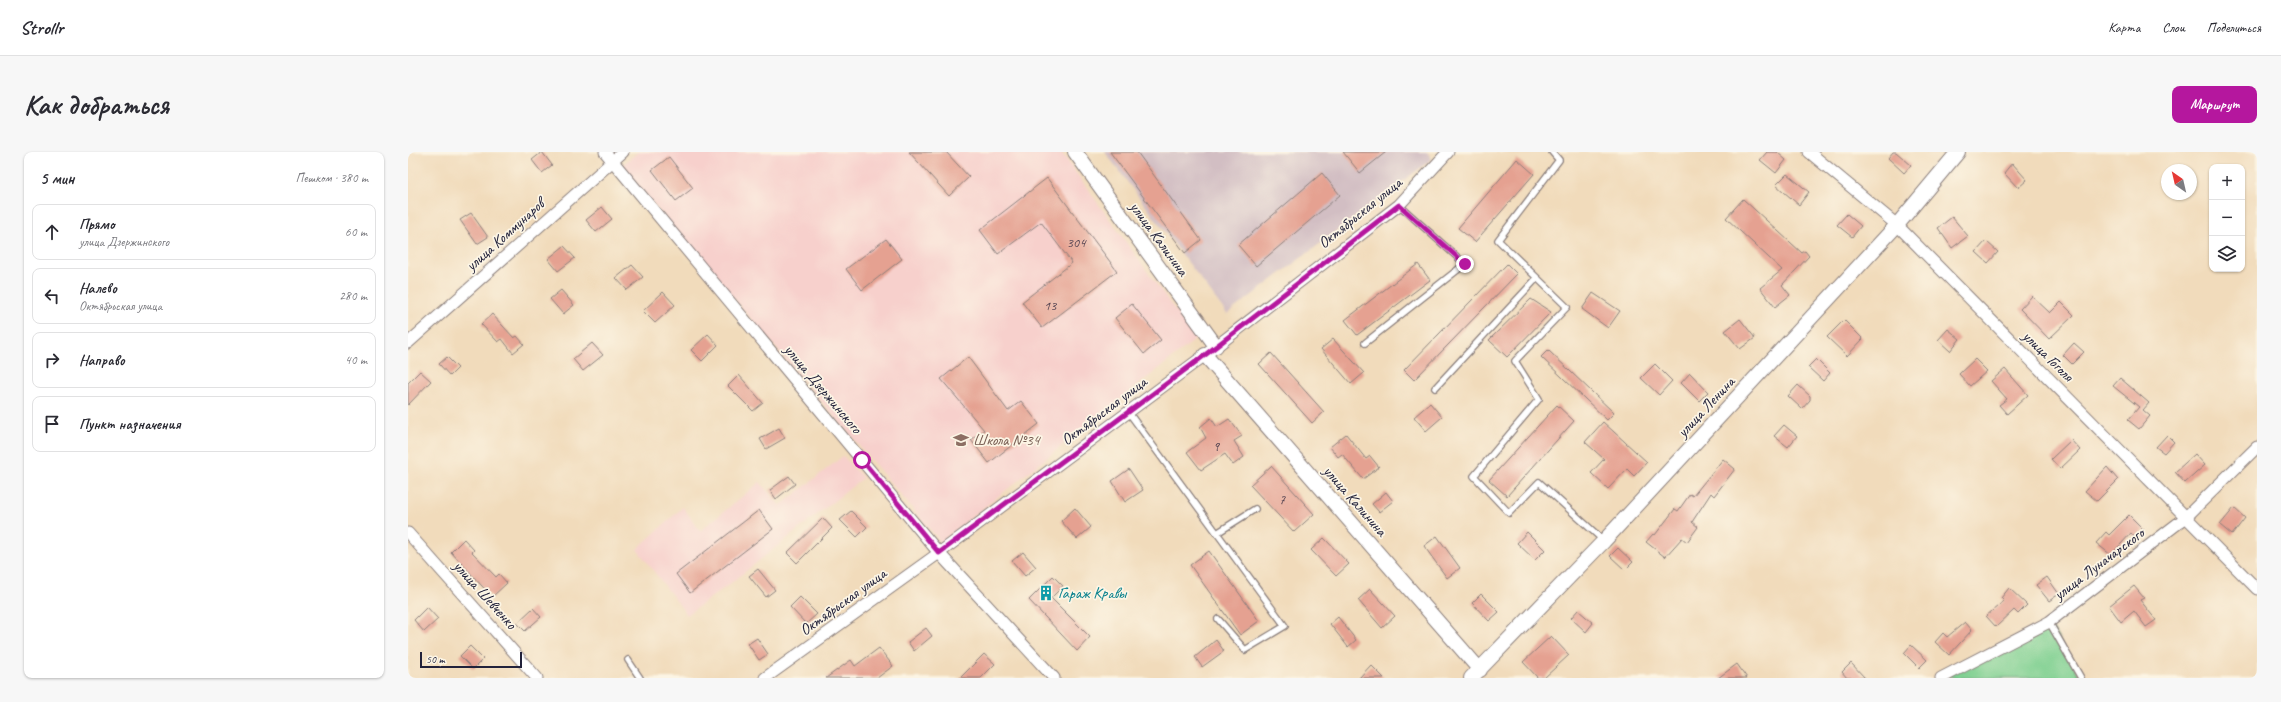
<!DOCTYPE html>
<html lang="ru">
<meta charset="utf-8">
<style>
:root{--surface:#fff;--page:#f7f7f7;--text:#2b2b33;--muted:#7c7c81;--line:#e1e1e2;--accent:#b5179e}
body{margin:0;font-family:Caveat,sans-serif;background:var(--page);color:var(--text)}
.controls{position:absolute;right:12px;top:12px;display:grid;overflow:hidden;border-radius:8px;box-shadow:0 1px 3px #0004}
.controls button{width:36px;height:36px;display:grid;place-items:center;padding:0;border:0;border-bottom:1px solid var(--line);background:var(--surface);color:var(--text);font:20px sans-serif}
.compass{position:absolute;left:1753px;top:12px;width:36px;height:36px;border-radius:50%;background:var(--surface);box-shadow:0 1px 3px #0004;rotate:326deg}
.scale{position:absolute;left:12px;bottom:10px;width:102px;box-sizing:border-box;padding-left:4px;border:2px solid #22223b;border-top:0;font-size:11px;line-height:14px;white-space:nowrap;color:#22223b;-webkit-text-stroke:3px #fcf5e5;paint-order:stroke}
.stop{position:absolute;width:12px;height:12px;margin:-9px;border:3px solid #b5179e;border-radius:50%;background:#fff}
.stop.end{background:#b5179e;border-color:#fff;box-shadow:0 1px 4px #0008}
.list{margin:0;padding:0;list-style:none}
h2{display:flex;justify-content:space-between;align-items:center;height:52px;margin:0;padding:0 16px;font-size:17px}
h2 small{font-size:13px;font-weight:400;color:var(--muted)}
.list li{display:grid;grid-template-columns:26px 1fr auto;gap:12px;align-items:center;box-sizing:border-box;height:56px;margin:0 8px 8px;padding:0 8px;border:1px solid var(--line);border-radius:8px}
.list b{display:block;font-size:15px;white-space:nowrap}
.list p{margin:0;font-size:13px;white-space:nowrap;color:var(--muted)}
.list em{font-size:13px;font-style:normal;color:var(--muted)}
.icon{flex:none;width:22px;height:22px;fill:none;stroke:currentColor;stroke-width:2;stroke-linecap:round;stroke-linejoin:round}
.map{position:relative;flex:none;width:1849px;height:526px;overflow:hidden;border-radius:8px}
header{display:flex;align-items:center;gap:24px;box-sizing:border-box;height:56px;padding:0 20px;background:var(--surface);border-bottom:1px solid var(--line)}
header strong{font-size:19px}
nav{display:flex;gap:22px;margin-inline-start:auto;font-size:14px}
.intro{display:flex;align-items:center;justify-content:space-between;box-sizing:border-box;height:96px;padding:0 24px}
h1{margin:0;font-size:28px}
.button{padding:10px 18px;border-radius:8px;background:var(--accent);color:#fff;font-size:14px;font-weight:700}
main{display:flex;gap:24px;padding:0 24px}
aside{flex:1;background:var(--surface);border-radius:8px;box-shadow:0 1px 3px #0004}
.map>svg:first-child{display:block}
.built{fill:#f7d0cc}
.industrial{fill:#d2bec3}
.green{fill:#7fd091;stroke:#507966}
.building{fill:#e5a191}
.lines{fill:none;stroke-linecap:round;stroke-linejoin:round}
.service-casing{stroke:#8a7e7b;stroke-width:8}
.minor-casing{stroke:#8a7e7b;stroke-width:13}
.tertiary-casing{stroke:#8a7e7b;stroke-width:16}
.service{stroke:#fff;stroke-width:5.5}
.minor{stroke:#fff;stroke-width:11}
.tertiary{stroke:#fff;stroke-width:14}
.route{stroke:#b5179e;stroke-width:5}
.labels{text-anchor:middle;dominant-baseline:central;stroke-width:3.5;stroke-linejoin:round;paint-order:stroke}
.number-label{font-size:14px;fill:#534250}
.street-label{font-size:16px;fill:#22223b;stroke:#fcf5e5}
.education-label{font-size:16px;fill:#785e54;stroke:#fcf5e5;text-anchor:start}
.culture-label{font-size:16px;fill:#0d838f;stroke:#fcf5e5;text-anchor:start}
</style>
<header>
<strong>Strollr</strong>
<nav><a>Карта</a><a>Слои</a><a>Поделиться</a></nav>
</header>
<div class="intro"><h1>Как добраться</h1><a class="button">Маршрут</a></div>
<main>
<aside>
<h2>5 мин<small>Пешком · 380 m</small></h2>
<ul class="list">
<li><svg class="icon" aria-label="ahead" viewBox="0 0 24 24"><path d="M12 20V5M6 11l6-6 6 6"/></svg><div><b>Прямо</b><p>улица Дзержинского</p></div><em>60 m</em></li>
<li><svg class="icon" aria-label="left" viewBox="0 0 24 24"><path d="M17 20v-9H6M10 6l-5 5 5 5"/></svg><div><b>Налево</b><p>Октябрьская улица</p></div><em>280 m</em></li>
<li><svg class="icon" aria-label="right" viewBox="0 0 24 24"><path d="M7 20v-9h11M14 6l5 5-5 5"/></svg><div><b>Направо</b></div><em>40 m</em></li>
<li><svg class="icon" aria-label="arrive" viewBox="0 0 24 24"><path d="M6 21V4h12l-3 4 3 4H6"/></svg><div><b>Пункт назначения</b></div></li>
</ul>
</aside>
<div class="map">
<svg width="1849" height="526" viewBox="0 0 1849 526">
<rect width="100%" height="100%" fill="#fcf5e5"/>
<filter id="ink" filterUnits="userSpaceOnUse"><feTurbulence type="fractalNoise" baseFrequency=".025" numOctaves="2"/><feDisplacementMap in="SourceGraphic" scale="8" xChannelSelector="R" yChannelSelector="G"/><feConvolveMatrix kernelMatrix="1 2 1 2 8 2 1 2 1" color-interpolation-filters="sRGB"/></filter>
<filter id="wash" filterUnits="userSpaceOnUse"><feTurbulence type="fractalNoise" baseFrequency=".012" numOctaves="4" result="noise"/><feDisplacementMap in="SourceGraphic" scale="16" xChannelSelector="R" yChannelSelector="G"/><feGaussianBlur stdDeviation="0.9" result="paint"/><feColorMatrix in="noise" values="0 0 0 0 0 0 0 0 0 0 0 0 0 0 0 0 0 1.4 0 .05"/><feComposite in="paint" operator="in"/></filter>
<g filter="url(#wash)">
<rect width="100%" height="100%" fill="#f1dbbb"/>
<path class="built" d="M230,0H653L788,187L533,390L213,14Z
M435,304L455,326L323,431L279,463L229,397L275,355L292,379L352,330L372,354Z"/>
<path class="industrial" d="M697,0H1019L1024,7L819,162Z"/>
<path class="green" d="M1641,470L1673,526H1547L1539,523Z"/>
<g id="blocks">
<path class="building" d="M134,0L144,13L134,21L124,8Z
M501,0H538L561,25L541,44Z
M702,0H729L793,88L777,101Z
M935,0H978L952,21Z
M1359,0H1369L1378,8L1368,21L1352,8Z
M1485,0H1488L1503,13L1496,21L1480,6Z
M261,5L285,36L268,49L244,18Z
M1109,7L1126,22L1067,90L1050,76Z
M1604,11L1619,28L1610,36L1596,21Z
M914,21L932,43L848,114L830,93Z
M1379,22L1401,40L1391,53L1368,33Z
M639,26L709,119L634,176L614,150L664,111L633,70L590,102L572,78Z
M1335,47L1394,101L1397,99L1401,104L1374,133L1382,143L1367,155L1352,136L1374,118L1318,66Z
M194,55L204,67L188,80L178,68Z
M63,61L80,85L69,92L52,68Z
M1439,62L1453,74L1444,85L1429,73Z
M1544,65L1560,84L1544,96L1530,76Z
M478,87L494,107L454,138L438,117Z
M1578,89L1590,100L1580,111L1568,100Z
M156,94L167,106L150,119L140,107Z
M1010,112L1022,128L949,183L937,168Z
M1099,112L1109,122L1006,228L996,218Z
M224,113L235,125L219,138L208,126Z
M153,138L166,153L155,162L142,147Z
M255,140L267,153L247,171L235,159Z
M1185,141L1212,159L1200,176L1174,157Z
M1624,144L1642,161L1653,150L1666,163L1641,187L1612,157Z
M1123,147L1143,160L1099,205L1081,188Z
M724,152L753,188L736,202L707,166Z
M84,162L106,186L109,184L116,192L105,201L94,187L90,190L73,172Z
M1332,167L1347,186L1332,197L1317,179Z
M1436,168L1455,187L1439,204L1419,185Z
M1540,177L1552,187L1542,199L1530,188Z
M300,182L310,193L294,209L283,198Z
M925,187L956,221L943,232L913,197Z
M184,191L195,203L175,219L165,207Z
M1666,191L1676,200L1664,212L1655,203Z
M1140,198L1206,261L1199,268L1133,205Z
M863,201L916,260L904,271L851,212Z
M39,205L50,216L42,224L31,212Z
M560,205L600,259L613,249L631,272L581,311L563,288L576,278L533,227Z
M1408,207L1422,221L1415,229L1400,215Z
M1567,207L1579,219L1562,234L1551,222Z
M1247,212L1264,229L1251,243L1233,226Z
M1597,217L1620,243L1599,262L1591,253L1599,247L1583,229Z
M12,219L23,229L0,253V231Z
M1282,221L1300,240L1291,249L1273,231Z
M331,223L355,251L345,259L320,234Z
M1712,226L1741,251L1735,258L1742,264L1731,277L1720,268L1731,255L1705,234Z
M1390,233L1402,244V248L1394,257L1380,244Z
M1022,251L1034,265L1018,279L1006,265Z
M1149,253L1166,269L1099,344L1081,328Z
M803,266L809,275L821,267L834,284L826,289L836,305L825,313L817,302L793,318L779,300L798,286L792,275Z
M1195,270L1239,310L1226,324L1219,317L1200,337L1183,321L1196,307L1177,290Z
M1376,273L1389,284L1380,295L1366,284Z
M371,276L377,286L358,297L352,287Z
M938,282L958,307L962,304L971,315L955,327L934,302L930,305L922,295Z
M1759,283L1766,290L1756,301L1748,295Z
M1663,288L1672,298L1652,317L1643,307Z
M1787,302L1797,313L1777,331L1767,320Z
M1315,307L1327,317L1306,344L1303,341L1284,370L1290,375L1279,390L1274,386L1257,405L1238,390L1245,382L1247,383L1267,357L1270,359L1282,342L1285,344Z
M863,314L906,362L886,380L842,333Z
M1699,315L1710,328L1689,349L1677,339Z
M721,317L735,338L717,350L704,329Z
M381,324L387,332L368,347L362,338Z
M978,340L985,349L971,360L964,352Z
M667,356L683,375L669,387L653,369Z
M1826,356L1837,366L1824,383L1812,373Z
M351,358L365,377L282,441L268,422Z
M443,359L459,375L449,385L432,368Z
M1721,363L1736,378L1727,386L1723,381L1703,403L1688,391L1698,380L1701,383Z
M415,366L424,376L389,411L379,401Z
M1119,380L1137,398L1127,408L1109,391Z
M1029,384L1052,416L1039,426L1016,394Z
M916,386L941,412L928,424L903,398Z
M56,387L66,398L64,400L88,425L91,422L99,431L84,445L43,400Z
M1210,396L1225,410L1217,418L1202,404Z
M801,399L851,469L832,483L782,413Z
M615,400L628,415L617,424L604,409Z
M350,417L367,438L358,445L341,424Z
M645,424L655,434L643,446L682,485L669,499L621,448Z
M1639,425L1651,442L1641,449L1628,433Z
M1726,434L1736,446L1732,448L1748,468L1738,475L1726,459L1713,470L1701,454Z
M1601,436L1619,453L1610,462L1606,458L1588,475L1578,464L1596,449L1593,446Z
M962,437L987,464L974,476L950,448Z
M1073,442L1091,460L1081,469L1064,451Z
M392,445L409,462L398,472L382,455Z
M19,455L30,467L16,480L6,468Z
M125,456L133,465L117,479L109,471Z
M1170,458L1185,471L1178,480L1163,466Z
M930,465L948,488L940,495L922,472Z
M1557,470L1564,478L1541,503L1527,490L1535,481L1539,485Z
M518,476L524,484L506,499L500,490Z
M1143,484L1161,503L1136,526H1130L1115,510Z
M349,486L360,502L351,508L340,492Z
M808,488L816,499L794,515L787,505Z
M1503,493L1519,508L1511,516L1496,501Z
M62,494L75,507L65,517L52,504Z
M471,496L485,514L469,526H418L443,508L447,514Z
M576,502L587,512L573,526H552Z
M1443,511L1457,526H1439L1434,520Z
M1329,512L1339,526H1310Z
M963,513L976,526H951Z"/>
</g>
</g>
<g filter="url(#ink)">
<use href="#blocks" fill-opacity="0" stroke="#8a7e7b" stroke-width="1"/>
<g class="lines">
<defs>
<path id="service" d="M1144,0L1151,8L1090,88L1159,155L1107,209L1131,247L1066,324L1101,361L1131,330L1196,389
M957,191L1057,112L991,53
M1027,236L1129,126
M721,261L877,474L837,498L810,467
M809,381L847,357
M1641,470L1673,526
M220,508L232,526"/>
<path id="minor" d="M197,0L531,401L646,526
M1401,0L1489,73L1849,437
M0,191L215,0
M0,381L129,526
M357,526L531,401L797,203L991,53L1040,0
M1533,526L1641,470L1777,366L1849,295"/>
<path id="tertiary" d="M667,0L808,194
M797,203L1072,518
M1063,526L1196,389L1489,73L1550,0"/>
</defs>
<use href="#service" class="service-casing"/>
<use href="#minor" class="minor-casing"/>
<use href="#tertiary" class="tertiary-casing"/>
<use href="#service" class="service"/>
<use href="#minor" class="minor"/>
<use href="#tertiary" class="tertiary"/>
</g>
</g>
<g class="lines" filter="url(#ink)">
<path class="route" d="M454,308L531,401L797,203L991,53L1057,112"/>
</g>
<defs>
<symbol id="school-bare" viewBox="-9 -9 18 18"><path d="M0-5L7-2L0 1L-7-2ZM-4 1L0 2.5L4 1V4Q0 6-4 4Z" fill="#8d6e63" stroke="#fcf5e5" stroke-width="2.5" paint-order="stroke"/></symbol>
<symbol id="building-bare" viewBox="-9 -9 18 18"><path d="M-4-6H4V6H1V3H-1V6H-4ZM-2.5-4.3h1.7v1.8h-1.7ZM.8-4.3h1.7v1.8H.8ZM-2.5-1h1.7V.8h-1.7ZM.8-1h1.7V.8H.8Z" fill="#0f9aa8" stroke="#fcf5e5" stroke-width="2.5" paint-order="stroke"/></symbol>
</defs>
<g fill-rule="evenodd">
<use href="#school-bare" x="542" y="277" width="22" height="22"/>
<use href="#building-bare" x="627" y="430" width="22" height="22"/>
</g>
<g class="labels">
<g class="number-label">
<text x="668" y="90">304</text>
<text x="642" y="153">13</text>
<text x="808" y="294">9</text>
<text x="874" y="347">7</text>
</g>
<g class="street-label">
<text transform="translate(952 61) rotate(-39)">Октябрьская улица</text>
<text transform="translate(97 83) rotate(-42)">улица Коммунаров</text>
<text transform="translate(751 87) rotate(54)">улица Калинина</text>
<text transform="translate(1640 204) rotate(45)">улица Гоголя</text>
<text transform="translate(415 237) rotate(50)">улица Дзержинского</text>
<text transform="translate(1298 255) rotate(-47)">улица Ленина</text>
<text transform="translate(696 259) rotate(-37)">Октябрьская улица</text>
<text transform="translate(947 349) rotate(49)">улица Калинина</text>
<text transform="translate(1691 412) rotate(-37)">улица Луначарского</text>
<text transform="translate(77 443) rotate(48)">улица Шевченко</text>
<text transform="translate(435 450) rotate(-36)">Октябрьская улица</text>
</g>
<g class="education-label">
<text x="565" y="288">Школа №34</text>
</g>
<g class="culture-label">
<text x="650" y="441">Гараж Кравы</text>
</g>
</g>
</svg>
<div class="controls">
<button>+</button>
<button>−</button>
<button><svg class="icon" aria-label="layers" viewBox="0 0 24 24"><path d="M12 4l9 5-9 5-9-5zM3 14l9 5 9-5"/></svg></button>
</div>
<svg class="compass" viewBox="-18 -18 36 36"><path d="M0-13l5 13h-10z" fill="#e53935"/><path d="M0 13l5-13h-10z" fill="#7c7c81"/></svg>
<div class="scale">50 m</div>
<div class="stop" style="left:454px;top:308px"></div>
<div class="stop end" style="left:1057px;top:112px"></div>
</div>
</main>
